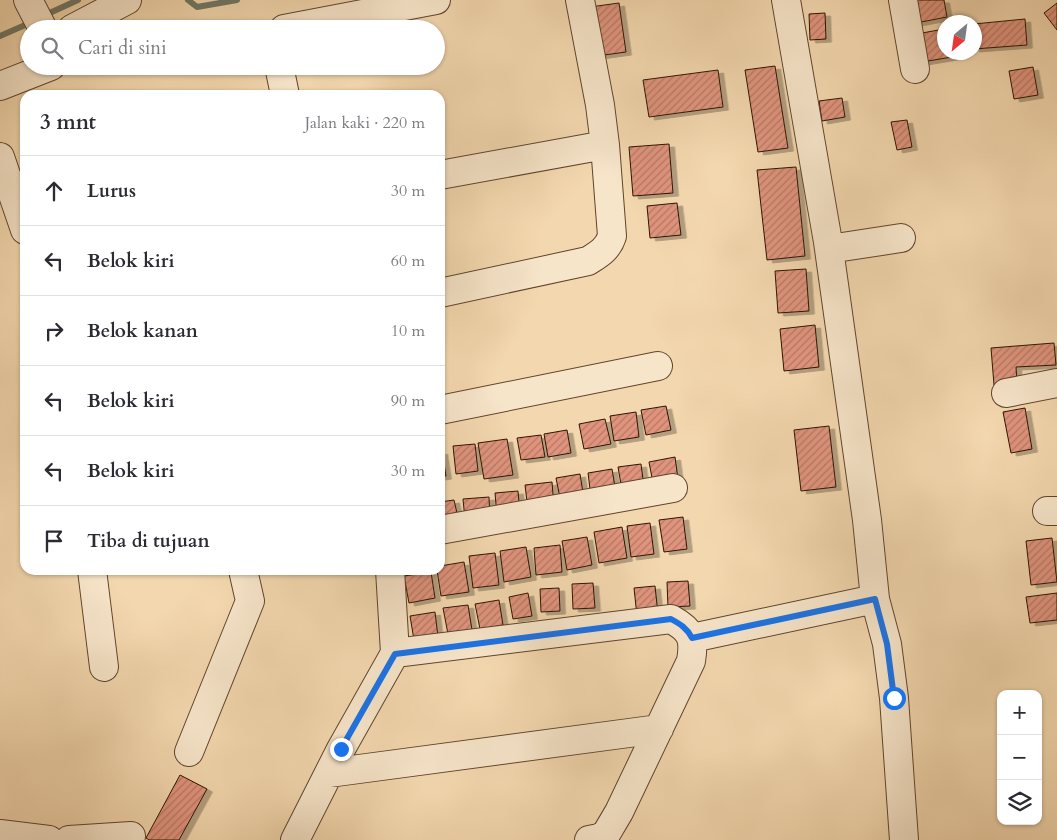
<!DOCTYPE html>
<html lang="id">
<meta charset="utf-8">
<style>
:root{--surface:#fff;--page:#f7f7f7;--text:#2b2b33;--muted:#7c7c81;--line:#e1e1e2}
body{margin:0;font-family:Cardo,serif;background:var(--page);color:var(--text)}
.controls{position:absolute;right:15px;bottom:15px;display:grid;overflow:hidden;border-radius:10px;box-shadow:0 1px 4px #0004}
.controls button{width:45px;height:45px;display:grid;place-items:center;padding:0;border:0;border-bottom:1px solid var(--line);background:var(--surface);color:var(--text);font:25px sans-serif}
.compass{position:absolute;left:937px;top:15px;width:45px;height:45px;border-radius:50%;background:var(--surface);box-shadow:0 1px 4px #0004;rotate:209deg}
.stop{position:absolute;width:15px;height:15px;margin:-11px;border:4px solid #1a73e8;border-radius:50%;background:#fff}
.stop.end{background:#1a73e8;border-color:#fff;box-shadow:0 1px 5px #0008}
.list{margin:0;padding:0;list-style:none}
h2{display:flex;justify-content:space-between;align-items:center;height:65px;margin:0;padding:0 20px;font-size:21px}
h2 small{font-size:16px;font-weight:400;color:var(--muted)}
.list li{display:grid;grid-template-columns:32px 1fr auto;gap:15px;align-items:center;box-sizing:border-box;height:70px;padding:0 20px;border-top:1px solid var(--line)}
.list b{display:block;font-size:19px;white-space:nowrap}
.list em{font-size:16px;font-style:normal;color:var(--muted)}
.icon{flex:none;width:28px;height:28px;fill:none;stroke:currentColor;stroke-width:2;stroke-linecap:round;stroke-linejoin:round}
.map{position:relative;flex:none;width:1057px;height:840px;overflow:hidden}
.search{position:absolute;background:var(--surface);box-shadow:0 1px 4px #0004;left:20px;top:20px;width:425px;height:55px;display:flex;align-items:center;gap:12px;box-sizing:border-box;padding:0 18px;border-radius:28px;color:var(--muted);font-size:19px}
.panel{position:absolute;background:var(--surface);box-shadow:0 1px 4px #0004;left:20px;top:90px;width:425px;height:485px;border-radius:15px}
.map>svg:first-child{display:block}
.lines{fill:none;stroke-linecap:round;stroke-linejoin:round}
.stream{stroke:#6f7865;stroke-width:6}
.building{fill:url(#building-hatch);stroke:#2e1400;filter:url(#shadow)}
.minor-casing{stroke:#5f452c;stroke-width:30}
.minor{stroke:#f7e5ca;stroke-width:28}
.route{stroke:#1a73e8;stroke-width:6}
</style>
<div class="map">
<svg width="1057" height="840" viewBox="0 0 1057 840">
<defs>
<pattern id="building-hatch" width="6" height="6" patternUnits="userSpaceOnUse" patternTransform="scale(1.25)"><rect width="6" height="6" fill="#e0947e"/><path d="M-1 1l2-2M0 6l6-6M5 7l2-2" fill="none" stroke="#b67865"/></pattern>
<filter id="shadow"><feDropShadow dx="5.5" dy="3" stdDeviation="0" flood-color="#0004"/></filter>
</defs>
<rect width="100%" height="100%" fill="#f3d7ae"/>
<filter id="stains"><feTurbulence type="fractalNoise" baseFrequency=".004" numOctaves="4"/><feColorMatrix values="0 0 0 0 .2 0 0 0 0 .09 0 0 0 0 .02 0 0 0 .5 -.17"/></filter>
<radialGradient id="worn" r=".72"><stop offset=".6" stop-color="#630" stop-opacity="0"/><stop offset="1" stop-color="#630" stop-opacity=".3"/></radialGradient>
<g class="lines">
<path class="stream" d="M188,0L197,7L237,0
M43,16L78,0
M0,36L32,22"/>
</g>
<path class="building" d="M907,0H944L947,17L911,24Z
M619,3L626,52L597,56L590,7Z
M1057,3V30L1044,13Z
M825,13L826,39L810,40L809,14Z
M1025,19L1027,45L974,49V24Z
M944,29V52H952V57L916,63L911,35Z
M775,66L788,148L758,152L745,70Z
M1033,67L1038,95L1014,99L1009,71Z
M718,70L723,107L649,117L643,80Z
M842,98L845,117L822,121L819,101Z
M907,120L912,147L897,150L891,122Z
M669,144L673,193L633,196L629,147Z
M796,167L805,256L767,260L757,170Z
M677,203L681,235L650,238L647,206Z
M806,269L809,311L778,313L775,271Z
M815,325L819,367L784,371L780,329Z
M1054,343L1056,365L1016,367L1017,383L994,385L991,348Z
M666,406L671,430L646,435L641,410Z
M1025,408L1032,449L1011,453L1003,412Z
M636,412L639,437L614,441L610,416Z
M605,419L611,444L584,449L579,424Z
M829,426L836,487L801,491L794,430Z
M567,430L571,453L548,457L544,434Z
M541,435L545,457L521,460L517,438Z
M507,439L513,475L484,479L478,443Z
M475,444L478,471L456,474L453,446Z
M442,451L446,476L440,477V452Z
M675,457L678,479L653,483L649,462Z
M641,464L644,487L622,490L618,467Z
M612,469L616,493L591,497L588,473Z
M580,474L584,499L561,503L556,478Z
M552,482L554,507L528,510L525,485Z
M518,491L520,514L497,516L495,493Z
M489,497L490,519L465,520L463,499Z
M454,500L459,522L440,526V502Z
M683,517L687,549L664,552L659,520Z
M650,523L654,554L631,557L627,526Z
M622,527L627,558L599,563L594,532Z
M587,537L592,565L567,570L562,541Z
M1052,538L1057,582L1031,585L1026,541Z
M560,545L562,572L536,575L534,548Z
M526,547L531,577L504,582L500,551Z
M495,553L499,585L473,588L469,556Z
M464,562L469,592L441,596L437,570H440V566Z
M431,572L435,598L409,603L404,576Z
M688,581L690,606L668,607L667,582Z
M593,583L595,608L573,609L572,584Z
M655,586L658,614L637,616L634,588Z
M559,588L560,611L541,612L540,589Z
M528,593L532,616L513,619L509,597Z
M1057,593V620L1030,623L1026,597Z
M499,600L503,625L480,629L475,604Z
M468,605L472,630L448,634L443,608Z
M435,612L438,637L414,640L410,616Z
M180,775L207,789L179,840H149L146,838Z"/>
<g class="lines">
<defs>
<path id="minor" d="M28,0L43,29
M580,0L600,105L605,145
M786,0L828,242L867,520L875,599L887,644L894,698L904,840
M903,0L915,69
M72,29L127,0
M284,29L436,0
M279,66L285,95
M0,86L51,66
M0,157L25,230
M440,175L605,145L612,236C608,249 599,254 588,261L440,293
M829,249L901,238
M1006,393L1057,383
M440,410L658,366
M1047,511H1057
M440,530L673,488
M92,570L104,667
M390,570L395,653L671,619C691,630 695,638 691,661L619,812L606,834L599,838L589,840
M692,638L875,599
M189,752L250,601L243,570
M329,773L659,729
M0,834L49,840
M69,840L131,836
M295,840L341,749L395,653"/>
</defs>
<use href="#minor" class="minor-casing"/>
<use href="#minor" class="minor"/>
</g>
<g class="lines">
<path class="route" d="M341,749L395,654L671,619C680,624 687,628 692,638L875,599L887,644L894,698"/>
</g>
<rect width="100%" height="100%" filter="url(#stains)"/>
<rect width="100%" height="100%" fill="url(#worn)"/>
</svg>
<div class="controls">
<button>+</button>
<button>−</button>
<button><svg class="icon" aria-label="layers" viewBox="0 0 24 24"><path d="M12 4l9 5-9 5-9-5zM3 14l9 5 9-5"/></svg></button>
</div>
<svg class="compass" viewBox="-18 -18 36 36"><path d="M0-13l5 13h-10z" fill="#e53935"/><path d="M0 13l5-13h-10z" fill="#7c7c81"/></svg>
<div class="stop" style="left:894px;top:698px"></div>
<div class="stop end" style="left:341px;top:749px"></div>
<div class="search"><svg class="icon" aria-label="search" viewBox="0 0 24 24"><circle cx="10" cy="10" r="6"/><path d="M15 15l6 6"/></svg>Cari di sini</div>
<section class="panel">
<h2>3 mnt<small>Jalan kaki · 220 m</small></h2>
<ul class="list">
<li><svg class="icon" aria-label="ahead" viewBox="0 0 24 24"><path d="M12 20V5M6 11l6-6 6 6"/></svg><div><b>Lurus</b></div><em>30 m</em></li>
<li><svg class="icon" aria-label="left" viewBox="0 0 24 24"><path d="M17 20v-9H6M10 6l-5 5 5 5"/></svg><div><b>Belok kiri</b></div><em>60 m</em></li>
<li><svg class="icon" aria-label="right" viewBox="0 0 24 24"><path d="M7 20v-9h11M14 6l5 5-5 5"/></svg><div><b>Belok kanan</b></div><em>10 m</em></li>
<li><svg class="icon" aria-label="left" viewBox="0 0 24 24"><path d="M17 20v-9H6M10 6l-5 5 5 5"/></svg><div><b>Belok kiri</b></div><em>90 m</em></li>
<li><svg class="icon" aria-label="left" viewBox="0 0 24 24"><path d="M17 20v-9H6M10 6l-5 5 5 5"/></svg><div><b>Belok kiri</b></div><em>30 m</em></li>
<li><svg class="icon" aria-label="arrive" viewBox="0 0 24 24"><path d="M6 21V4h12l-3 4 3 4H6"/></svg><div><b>Tiba di tujuan</b></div></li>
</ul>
</section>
</div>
